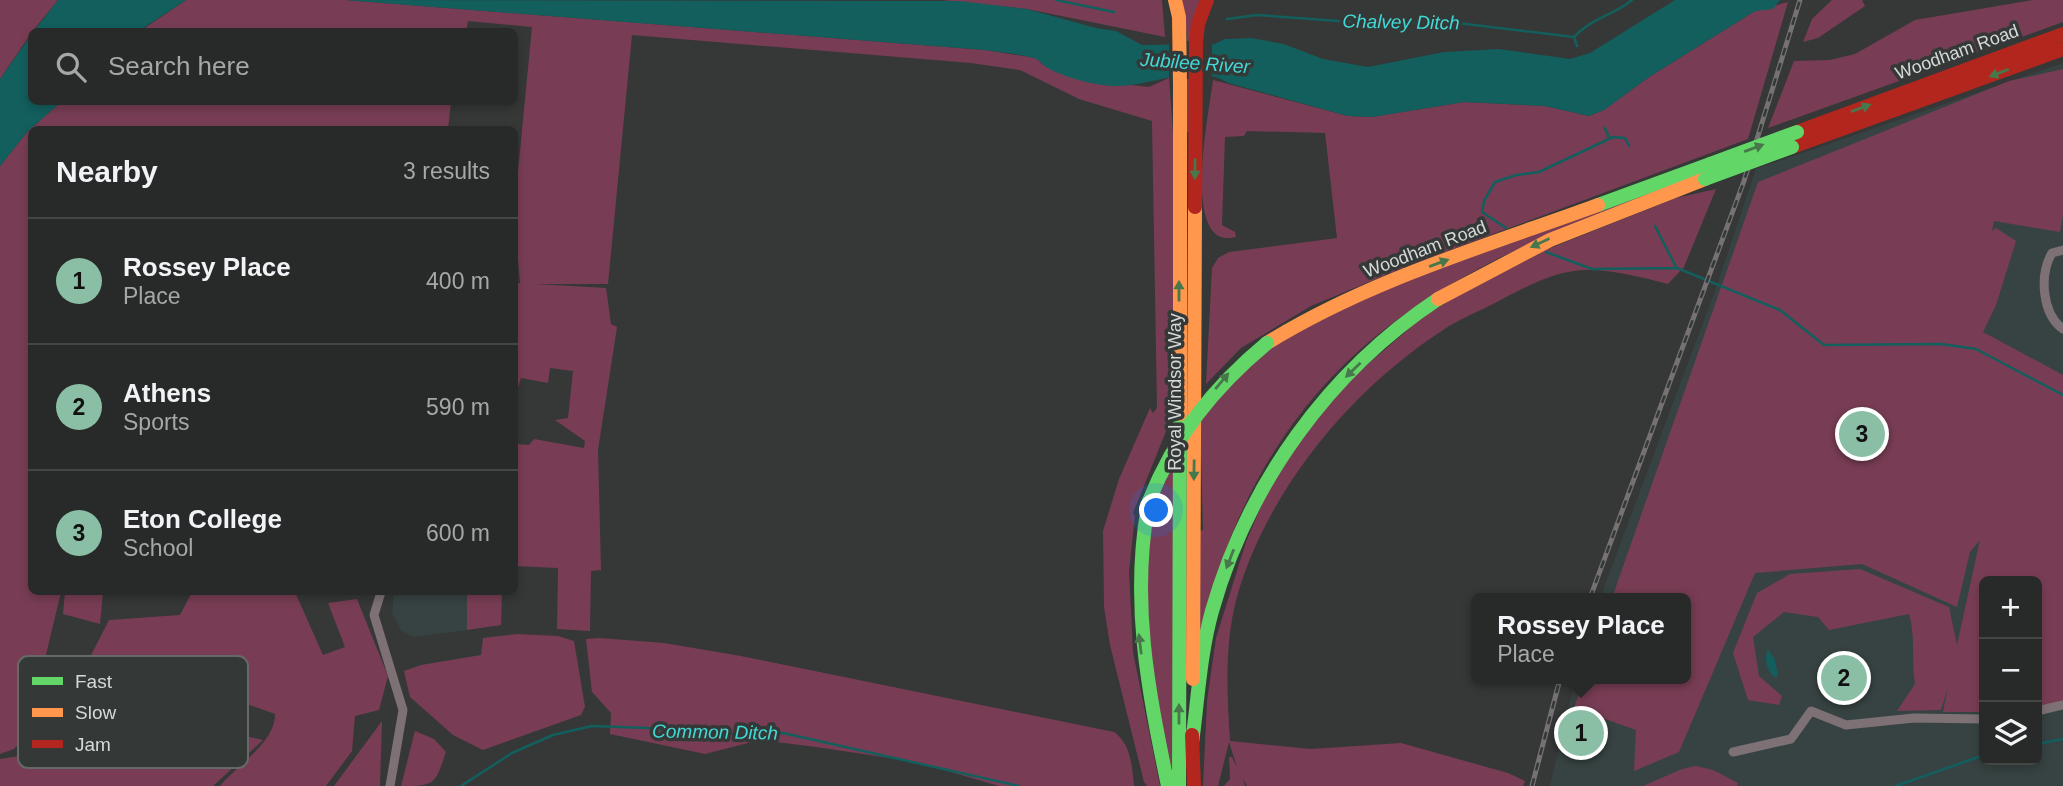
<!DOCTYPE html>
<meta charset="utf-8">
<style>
:root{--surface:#282a29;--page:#303231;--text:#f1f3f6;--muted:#a5a7a8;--line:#444646;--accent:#8abfa5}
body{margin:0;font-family:Helvetica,sans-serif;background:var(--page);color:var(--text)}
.controls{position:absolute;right:21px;bottom:21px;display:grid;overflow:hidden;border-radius:10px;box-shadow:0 4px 10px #0003}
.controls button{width:63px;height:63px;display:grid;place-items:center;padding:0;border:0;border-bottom:2px solid var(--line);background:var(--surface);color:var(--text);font:35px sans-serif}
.you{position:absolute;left:1157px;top:511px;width:24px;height:24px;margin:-18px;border:5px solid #fff;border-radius:50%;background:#1a73e8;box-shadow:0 0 0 10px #1a73e833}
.badge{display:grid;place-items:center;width:46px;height:46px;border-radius:50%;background:var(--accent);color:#111;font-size:23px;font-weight:700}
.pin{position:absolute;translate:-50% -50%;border:4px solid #fff;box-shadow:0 2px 7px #0006}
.popup{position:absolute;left:1471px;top:593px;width:220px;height:91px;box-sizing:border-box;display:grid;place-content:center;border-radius:10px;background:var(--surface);filter:drop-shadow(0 2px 5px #0005);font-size:23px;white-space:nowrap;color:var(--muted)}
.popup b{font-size:26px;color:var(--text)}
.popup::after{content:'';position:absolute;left:50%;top:100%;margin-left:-14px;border:14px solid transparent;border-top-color:var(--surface)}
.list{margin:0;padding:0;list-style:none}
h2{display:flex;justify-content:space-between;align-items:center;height:91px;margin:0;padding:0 28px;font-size:30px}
h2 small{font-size:23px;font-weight:400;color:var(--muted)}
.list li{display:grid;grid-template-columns:46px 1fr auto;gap:21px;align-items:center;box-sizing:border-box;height:126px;padding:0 28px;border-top:2px solid var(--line)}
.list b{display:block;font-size:26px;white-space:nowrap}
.list p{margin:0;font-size:23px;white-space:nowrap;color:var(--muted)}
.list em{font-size:23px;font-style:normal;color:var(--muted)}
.icon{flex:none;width:38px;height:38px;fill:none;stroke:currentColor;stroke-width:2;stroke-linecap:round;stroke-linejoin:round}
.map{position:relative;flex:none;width:2063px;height:786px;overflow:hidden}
.search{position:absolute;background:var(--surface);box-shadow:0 4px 10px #0003;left:28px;top:28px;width:490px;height:77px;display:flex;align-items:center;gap:18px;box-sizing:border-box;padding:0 24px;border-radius:10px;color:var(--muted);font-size:26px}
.panel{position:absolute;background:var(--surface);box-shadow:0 4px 10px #0003;left:28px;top:126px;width:490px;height:469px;border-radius:10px}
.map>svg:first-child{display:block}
.built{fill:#374342;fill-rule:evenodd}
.green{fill:#783d54}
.water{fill:#125f5e}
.pier{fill:#353837}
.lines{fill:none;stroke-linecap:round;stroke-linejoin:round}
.stream{stroke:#125f5e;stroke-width:2.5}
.street{stroke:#7d7175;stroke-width:9}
.fast{stroke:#63d668;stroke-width:14}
.slow{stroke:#ff974d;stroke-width:14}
.jam{stroke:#b3261e;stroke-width:14}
.rail-casing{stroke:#767273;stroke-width:5}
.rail{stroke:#343938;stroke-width:2.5;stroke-dasharray:8;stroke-linecap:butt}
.fast-bridge{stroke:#63d668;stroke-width:14}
.oneway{fill:#47784b}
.labels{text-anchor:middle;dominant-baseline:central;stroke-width:7;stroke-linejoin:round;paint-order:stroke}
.street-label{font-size:18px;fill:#d6d9d8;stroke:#343938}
.water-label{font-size:19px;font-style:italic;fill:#42d8d6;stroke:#343938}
.key{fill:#343938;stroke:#656968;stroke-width:2}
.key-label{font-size:19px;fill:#d6d9d8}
</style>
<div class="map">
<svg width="2063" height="786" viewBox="0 0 2063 786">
<rect width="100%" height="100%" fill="#353837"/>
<path class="built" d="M2063,63V786H1550L1575,679H1686V598H1600L1716,288L1756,169ZM1984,581H2037V760H1984Z
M394,592H467V630L413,637L401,630L392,613Z"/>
<path class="green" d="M0,0H58L32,32L0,79Z
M186,0H345L985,50L1036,58L1046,67L1115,86L1123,84L1149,87L1169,78L1174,147L1173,414L1133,513L1135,516L1129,571L1133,652L1160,786H1147L1144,782L1110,645L1104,607L1103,531L1119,479L1150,408L1153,413L1157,408L1152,121L1079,99L1020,70L971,63L632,35L608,284H535L606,288L611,324L617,327L598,450L601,570L591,571L590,631L557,629L558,568L514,566L515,444L529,445L534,439L584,448L585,441L555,420L568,418L573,371L550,368L548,383L521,378L515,397L514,284L520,283L514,213L532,27L468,21L466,32H139Z
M942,0H1162L1165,37L1027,9Z
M1182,0H1203L1190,133L1185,131L1187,34Z
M1832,0H1862L1865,6L1818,38L1803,42L1812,19Z
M2033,0H2063V22L1768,128L1794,61L1830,60L1855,54L1915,20Z
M1788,2L1748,139L1410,265L1311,306L1241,348L1206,384L1212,268L1218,258L1229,252L1337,238L1325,133L1247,131L1244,136L1225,137L1222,225L1235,232L1236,237C1179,252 1210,108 1213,80L1348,116L1372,117L1464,102L1545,106L1589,116L1604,110L1649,77L1755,11Z
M2063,69V214L2060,232L1994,221L1992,231L1996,228L2016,241L1996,305L1983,332L2063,375V702L2037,708V581H1984V712H1943L1948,687L1941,710L1897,711L1915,684C1911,659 1916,637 1909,614L1829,630L1818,617L1784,612L1753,637L1759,676L1782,696L1779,705L1748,700L1733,653L1757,593L1790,574L1860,569L1949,607L1957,645L1980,540L1970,552L1957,607L1862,564L1755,573L1679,752L1634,771L1636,730L1574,708L1584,679H1686V598H1612L1758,182L2009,81Z
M61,102H451L448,129L32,130V592H61L27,734L14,749L0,754V166L27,132Z
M1697,176C1495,252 1320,318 1232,534C1216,574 1207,616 1197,657L1198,532L1203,530L1200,414L1254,355L1359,297Z
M1716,189L1684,267L1668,284C1641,277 1601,267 1574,271C1548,274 1518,291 1495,303C1478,312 1459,319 1443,330C1351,390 1270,487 1238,593C1224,642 1227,692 1230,741L1311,749L1401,743L1508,773L1525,781L1523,786H1247L1243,779L1245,786H1224L1230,779L1229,757H1232L1237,767L1229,742L1218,786H1203L1207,701L1216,638L1246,542L1277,468L1340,388L1424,316L1508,265L1676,198Z
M1172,453L1175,482L1174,775L1164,745L1141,636L1144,528Z
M65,592H103L100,624L63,614Z
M192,592H295L323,655L345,647L328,603L357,599L388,676L379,710L355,716L352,751L326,786H220C236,766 276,742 275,714L224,696V692L188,687L87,663L109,620L180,615Z
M467,592H502L501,625L467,630Z
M517,634L558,636L574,641L585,707L581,715L483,750L453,735L410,697L404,671L421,665L481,655L483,638Z
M600,638L664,643L741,656L1114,732C1131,744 1132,766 1134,786H999L917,762L816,747L760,740L705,754L610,734L611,713L592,692L586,639Z
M53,665L181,689V707L200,713L201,726L263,740L213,786H0V759L20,756L35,736Z
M382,721L380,786H334Z
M415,731L434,739L446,752C435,784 436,786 401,786Z
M1696,766L1713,770L1738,783L1737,786H1643L1682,769Z"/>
<path class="water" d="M58,0H186L139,31H34Z
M345,0L959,1L1027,9L1096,28L1116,31L1142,45L1214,44L1225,39L1251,38L1284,44L1323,59L1368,67L1444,52L1499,49L1570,59L1590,53L1675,0H1780L1773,9L1755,11L1649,77L1604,110L1589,116L1545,106L1464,102L1372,117L1348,116L1228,83C1193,61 1150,88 1113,86C1093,85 1063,77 1046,67C1041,63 1039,59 1033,58C1018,53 1001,53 985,50Z
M31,35L32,102H61L27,132L0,166V79Z
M1768,649L1775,660L1778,676L1774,677C1766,667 1764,660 1768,649Z"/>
<path class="pier" d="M1169,41H1212V79H1169Z"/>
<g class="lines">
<path class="stream" d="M1056,0L1114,12
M1227,19L1257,15L1379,24L1441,21L1574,37
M1574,37C1590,19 1614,15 1632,0
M1574,37L1577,46
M1605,128L1609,138
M1655,226L1676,267
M1506,228L1482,212L1484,201L1495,182L1516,175L1539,172L1613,137L1625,138L1629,146
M1546,252L1592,269L1677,268L1780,310L1824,345L1941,344L1976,349L2063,395
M2037,744L2063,739
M461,786L512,753L553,735L592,726L648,728L704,735L783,733L1019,786
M1896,786L1984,755"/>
<path class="street" d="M2063,250L2052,253C2039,275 2042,314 2063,329
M381,592L374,615L403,710L390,786
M2037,711L2063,705
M1733,752L1791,739L1811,711L1846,725L1914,718L1984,719"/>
<path class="fast" d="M1598,205L1710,164
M1149,501C1130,599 1148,690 1168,786
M1192,743C1198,699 1200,654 1212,611C1248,484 1328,372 1438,299
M1179,786L1180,414"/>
<path class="slow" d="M1175,0L1179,17L1180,84V414
M1438,299L1550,240L1705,179
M1267,343C1369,280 1486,246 1598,205
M1193,679L1195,207"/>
<path class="jam" d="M1797,132L2063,34
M1792,147L2063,49
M1195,207L1196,42L1198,24L1207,0
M1192,735L1194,786"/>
<defs>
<path id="rail" d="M1590,598L1744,181L1800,0
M1532,786L1560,679"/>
</defs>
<use href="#rail" class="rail-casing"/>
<use href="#rail" class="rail"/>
<path class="fast-bridge" d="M1710,164L1797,132
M1705,179L1792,147
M1149,501C1175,436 1213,388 1267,343"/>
</g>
<defs><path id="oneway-solid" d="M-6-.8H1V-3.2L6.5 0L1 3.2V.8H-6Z" transform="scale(1.75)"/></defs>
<g class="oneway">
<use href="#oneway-solid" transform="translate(1999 73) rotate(159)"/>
<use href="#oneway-solid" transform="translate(1861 108) rotate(-20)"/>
<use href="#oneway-solid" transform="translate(1754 148) rotate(-20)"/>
<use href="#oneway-solid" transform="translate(1195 169) rotate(90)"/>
<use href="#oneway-solid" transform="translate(1540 243) rotate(155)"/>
<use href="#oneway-solid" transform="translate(1439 263) rotate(-20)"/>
<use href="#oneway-solid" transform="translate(1179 291) rotate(-90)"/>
<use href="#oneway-solid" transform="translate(1353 370) rotate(136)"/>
<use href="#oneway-solid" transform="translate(1222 381) rotate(-50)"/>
<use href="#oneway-solid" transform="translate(1194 470) rotate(91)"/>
<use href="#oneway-solid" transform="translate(1230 559) rotate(111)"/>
<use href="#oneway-solid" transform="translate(1140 644) rotate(-97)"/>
<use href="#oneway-solid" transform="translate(1179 714) rotate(-90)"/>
</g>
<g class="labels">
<g class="street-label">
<text transform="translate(1957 52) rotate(-20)">Woodham Road</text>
<text transform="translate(1425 249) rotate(-21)">Woodham Road</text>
<text transform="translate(1175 392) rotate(-90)">Royal Windsor Way</text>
</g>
<g class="water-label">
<text transform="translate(1401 22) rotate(1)">Chalvey Ditch</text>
<text transform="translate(1195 63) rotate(4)">Jubilee River</text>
<text transform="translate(715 732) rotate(1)">Common Ditch</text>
</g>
</g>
<rect x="18" y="656" width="230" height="112" rx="10" class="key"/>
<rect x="32" y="677" width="31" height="8" fill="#63d668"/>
<rect x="32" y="708" width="31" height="9" fill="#ff974d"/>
<rect x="32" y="740" width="31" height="8" fill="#b3261e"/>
<g class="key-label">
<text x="75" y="688">Fast</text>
<text x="75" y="719">Slow</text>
<text x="75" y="751">Jam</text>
</g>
</svg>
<div class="controls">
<button>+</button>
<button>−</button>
<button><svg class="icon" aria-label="layers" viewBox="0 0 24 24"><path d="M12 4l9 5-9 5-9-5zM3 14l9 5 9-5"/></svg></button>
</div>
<div class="you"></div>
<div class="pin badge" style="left:1581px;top:733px">1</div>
<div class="popup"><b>Rossey Place</b>Place</div>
<div class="pin badge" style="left:1844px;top:678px">2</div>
<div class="pin badge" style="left:1862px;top:434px">3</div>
<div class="search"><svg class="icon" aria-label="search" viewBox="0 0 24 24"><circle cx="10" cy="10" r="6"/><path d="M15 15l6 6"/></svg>Search here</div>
<section class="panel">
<h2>Nearby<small>3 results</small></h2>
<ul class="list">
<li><span class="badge">1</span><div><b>Rossey Place</b><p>Place</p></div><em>400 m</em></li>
<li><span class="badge">2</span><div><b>Athens</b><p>Sports</p></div><em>590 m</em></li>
<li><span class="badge">3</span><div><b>Eton College</b><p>School</p></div><em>600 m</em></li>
</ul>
</section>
</div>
